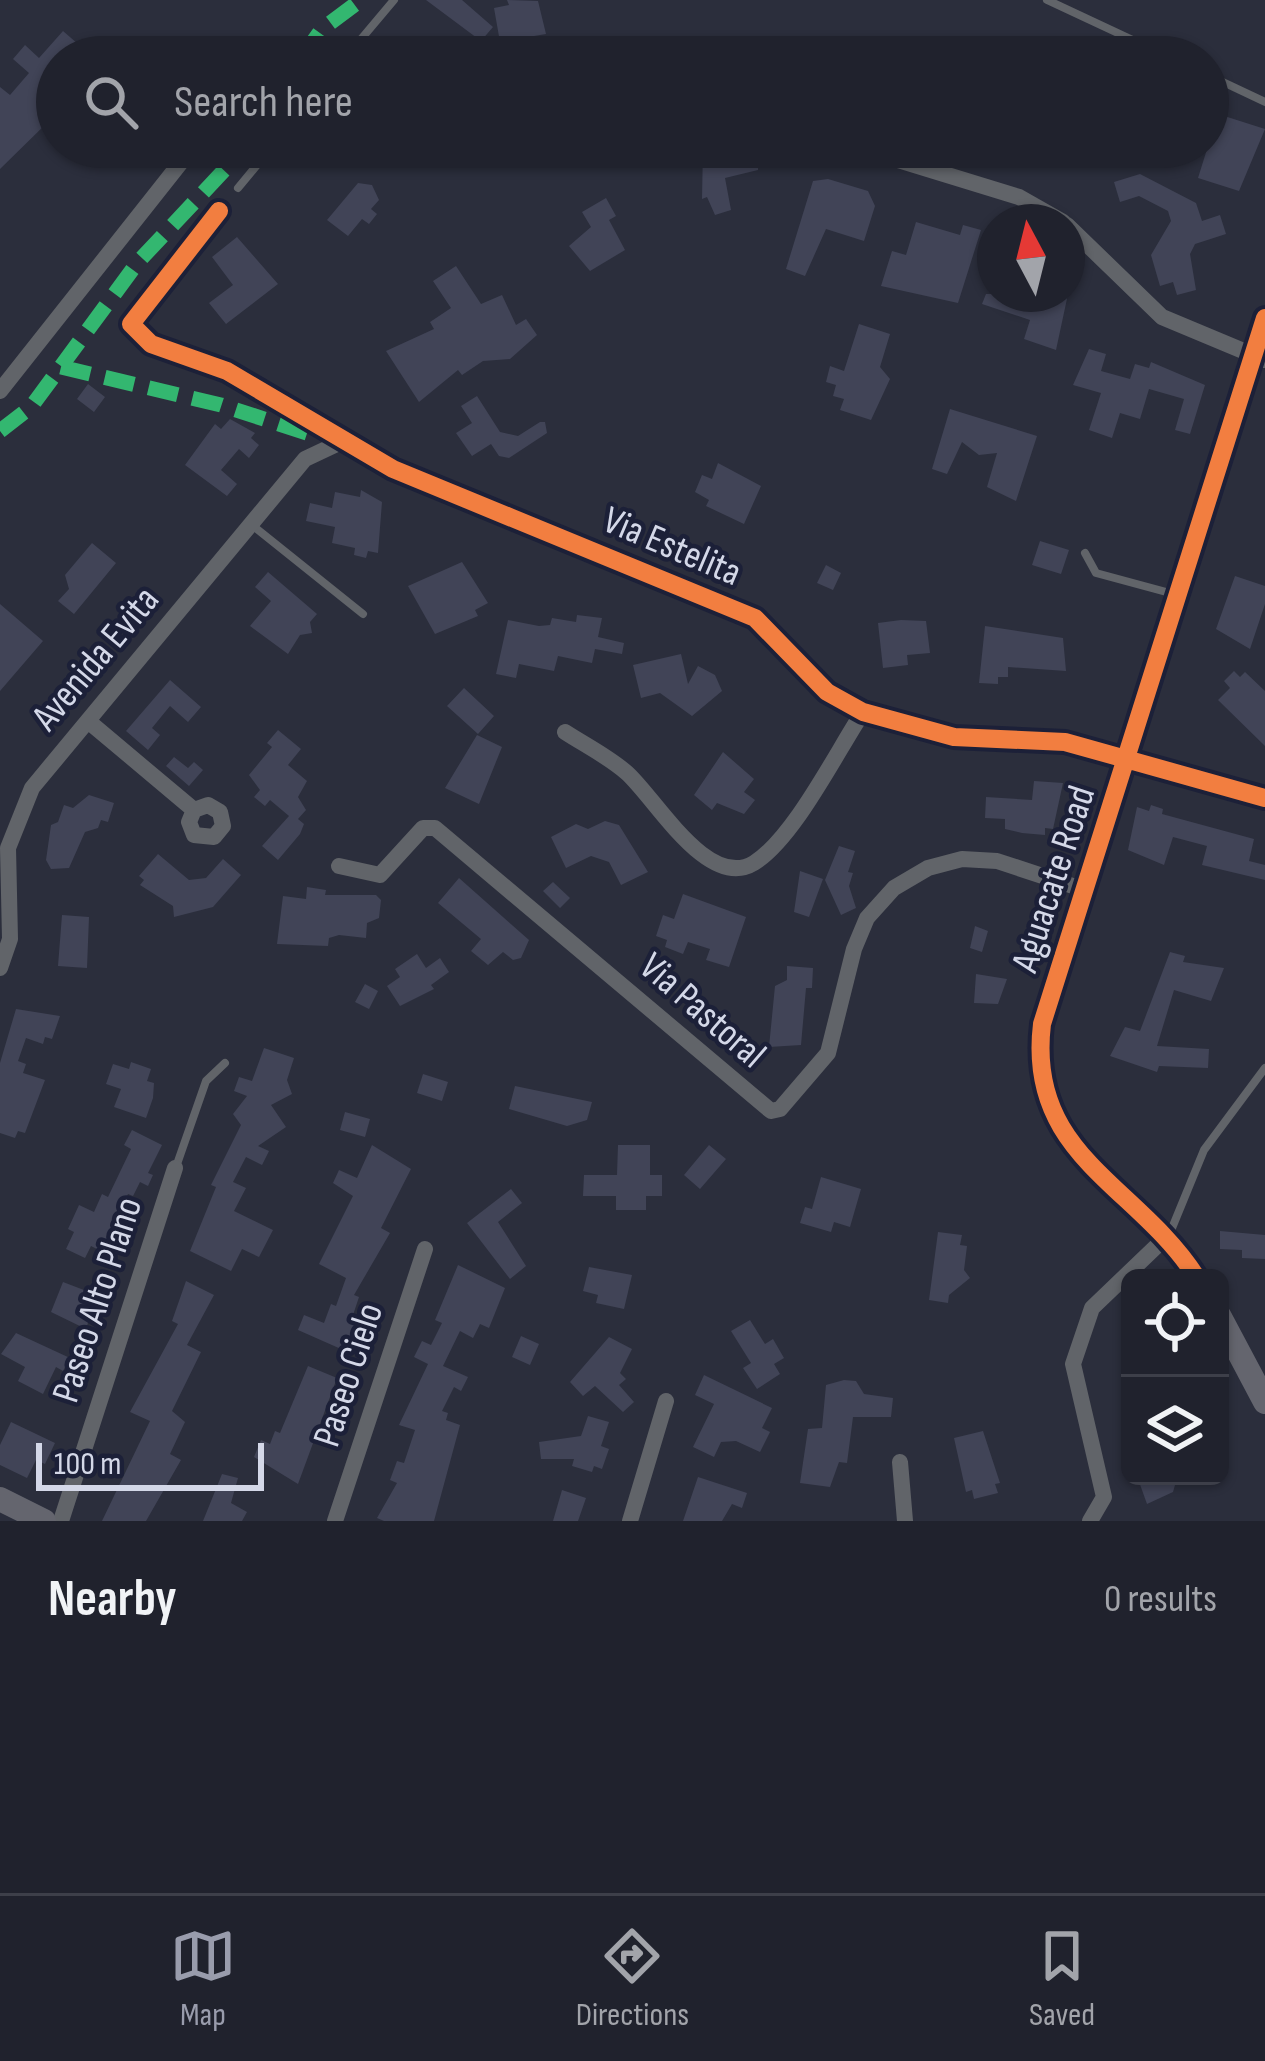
<!DOCTYPE html>
<style>
:root{--surface:#20222d;--page:#282a35;--text:#f1f3f6;--muted:#a2a4aa;--line:#3d3f49;--accent:#999cac}
body{margin:0;font-family:"Sofia Sans Condensed",sans-serif;background:var(--page);color:var(--text)}
.controls{position:absolute;right:36px;bottom:36px;display:grid;overflow:hidden;border-radius:18px;box-shadow:0 3px 9px #0004}
.controls button{width:108px;height:108px;display:grid;place-items:center;padding:0;border:0;border-bottom:3px solid var(--line);background:var(--surface);color:var(--text);font:60px sans-serif}
.compass{position:absolute;left:977px;top:204px;width:108px;height:108px;border-radius:50%;background:var(--surface);box-shadow:0 3px 9px #0004;rotate:353deg}
.scale{position:absolute;left:36px;bottom:30px;width:228px;box-sizing:border-box;padding-left:12px;border:6px solid #d4d8e8;border-top:0;font-size:33px;line-height:42px;white-space:nowrap;color:#d4d8e8;-webkit-text-stroke:9px #1c2038;paint-order:stroke}
.list{margin:0;padding:0;list-style:none}
h2{display:flex;justify-content:space-between;align-items:center;height:156px;margin:0;padding:0 48px;font-size:51px}
h2 small{font-size:39px;font-weight:400;color:var(--muted)}
.icon{flex:none;width:66px;height:66px;fill:none;stroke:currentColor;stroke-width:2;stroke-linecap:round;stroke-linejoin:round}
.map{position:relative;flex:none;width:1265px;height:1521px;overflow:hidden}
.search{position:absolute;background:var(--surface);box-shadow:0 3px 9px #0004;left:36px;right:36px;top:36px;height:132px;display:flex;align-items:center;gap:30px;box-sizing:border-box;padding:0 42px;border-radius:66px;color:var(--muted);font-size:45px}
.sheet{height:372px;background:var(--surface)}
nav{display:flex;justify-content:space-around;align-items:center;box-sizing:border-box;height:168px;border-top:3px solid var(--line);background:var(--surface);font-size:33px;color:var(--muted)}
nav a{display:grid;justify-items:center;gap:6px}
nav .on{color:var(--accent)}
.map>svg:first-child{display:block}
.building{fill:#414457}
.lines{fill:none;stroke-linecap:round;stroke-linejoin:round}
.lane{stroke:#616469;stroke-width:8}
.street{stroke:#616469;stroke-width:16}
.secondary{stroke:#64656e;stroke-width:24}
.quiet{stroke:#33b770;stroke-width:15;stroke-dasharray:30 15;stroke-linecap:butt}
.cycleway-casing{stroke:#1c2038;stroke-width:26}
.cycleway{stroke:#f27e40;stroke-width:18}
.labels{text-anchor:middle;dominant-baseline:central;stroke-width:9;stroke-linejoin:round;paint-order:stroke}
.street-label{font-size:39px;fill:#d4d8e8;stroke:#1c2038}
</style>
<div class="map">
<svg width="1265" height="1521" viewBox="0 0 1265 1521">
<rect width="100%" height="100%" fill="#2b2e3c"/>
<path class="building" d="M426,0H462L493,27L481,41Z
M507,0L538,1L546,34L500,42L494,8L509,5Z
M63,31L93,57H57V91L40,110L51,119L0,169V87L10,95L29,73L13,59L25,45L39,58Z
M769,37L812,46L813,40L856,49L857,44L891,51L890,57H785L765,52Z
M1061,38L1089,47L1085,57L1057,51Z
M1218,114L1265,129L1239,191L1198,178Z
M297,147H334L318,165Z
M703,147H758V170L725,178L731,210L715,215L707,197L702,199Z
M1140,174L1196,203L1202,221L1220,215L1226,234L1195,244L1190,254L1196,290L1177,295L1173,282L1160,286L1151,255L1171,221L1168,211L1139,196L1120,202L1114,182Z
M828,179L868,191L875,206L864,241L826,229L805,276L786,269L813,181Z
M358,183L372,185L379,200L371,209L377,214L369,224L362,219L348,236L327,220Z
M606,198L616,216L609,220L625,250L590,271L569,246L591,227L582,212Z
M916,222L960,235L963,225L981,230L958,303L881,286L892,251L906,255Z
M237,237L278,284L226,324L209,303L233,285L212,257Z
M456,266L481,304L502,295L516,325L526,319L537,335L510,359L483,361L462,375L458,370L419,402L386,351L434,329L430,322L451,308L433,281Z
M986,294H1068L1056,350L1024,339L1030,320L982,304Z
M859,324L890,334L880,367L890,379L871,420L840,410L844,399L833,396L836,385L826,382L830,366L844,371Z
M1089,349L1106,354L1101,371L1130,379L1135,364L1149,368L1151,362L1205,385L1190,434L1175,430L1184,399L1149,389L1140,419L1120,413L1112,438L1089,430L1101,393L1073,385Z
M88,384L105,397L94,412L77,399Z
M477,396L500,432L518,436L540,422H545L547,433L509,458L499,456L491,444L472,456L456,433L472,423L461,406Z
M950,409L1037,436L1016,501L987,487L997,453L979,455L962,442L947,474L932,469Z
M230,419L255,433L251,438L259,445L249,458L239,449L221,470L237,484L227,496L185,465L215,424L221,429Z
M718,463L761,486L744,524L706,506L709,500L695,492L702,475L712,479Z
M361,490L382,502L378,553L368,551L366,558L354,555L355,548L332,543L335,527L306,521L310,503L332,508L335,492L360,497Z
M1040,541L1069,550L1061,574L1032,565Z
M92,543L116,563L74,614L58,601L69,589L65,575Z
M462,562L488,603L475,610L478,616L435,634L408,586Z
M826,565L841,573L833,590L817,583Z
M268,572L317,614L310,622L312,633L300,635L288,654L250,626L271,601L255,587Z
M1235,576L1265,586V604L1250,649L1216,629Z
M0,604L43,641L0,691Z
M577,615L602,618L598,637L624,643L622,654L595,649L592,663L558,656L554,671L519,664L516,678L496,674L508,620L539,626L550,625L552,618L576,622Z
M901,620L926,621L930,653L907,655L908,665L883,668L878,623Z
M985,626L1063,638L1066,671L1008,667V677H998V684L979,683Z
M681,654L688,684L698,666L715,675L722,691L692,716L660,693L641,698L633,665Z
M1234,671L1240,677L1245,672L1265,691V746L1218,700L1230,688L1224,681Z
M170,680L201,707L188,722L170,706L152,728L160,735L148,750L126,731Z
M464,688L494,716L478,734L447,706Z
M278,730L301,749L288,765L307,781L298,797L306,810L298,819L304,824L300,834L278,860L262,846L289,816L270,800L265,806L254,797L260,790L249,775L272,747L267,743Z
M477,735L502,747L479,804L445,788Z
M723,752L754,779L744,792L755,800L744,814L717,803L712,810L694,795Z
M174,757L188,768L194,762L203,770L189,786L166,766Z
M1034,781L1063,783L1053,829L1045,828V835L1022,833L1005,829V819L985,818L986,797L1032,800Z
M89,795L114,803L108,822L101,820L98,828L85,832L69,868L51,869L46,860L51,825L58,822L64,805L73,808Z
M1151,805L1163,809L1162,814L1254,839L1249,861L1265,865V880L1202,865L1207,846L1173,837L1164,865L1128,850L1137,807L1149,811Z
M605,821L619,825L648,872L621,885L609,862L591,856L566,868L551,837L576,824L588,829Z
M839,846L855,851L848,872L853,873L849,886L856,908L841,915L825,880Z
M158,854L189,880L206,878L223,859L241,875L213,907L174,917L173,906L140,885L144,880L139,876Z
M800,871L823,879L809,917L794,912Z
M459,878L529,940L521,958L513,960L503,952L488,965L471,951L481,939L438,903Z
M553,882L570,898L560,908L543,891Z
M307,887L326,890L325,895H376L381,900L379,918L367,923L366,938L339,935L329,938L328,946L277,944L283,896L306,899Z
M683,894L746,917L729,967L706,960L710,949L688,942L683,954L665,947L667,940L656,936L663,915L674,919Z
M62,915L89,917L87,968L58,966Z
M975,926L988,931L982,952L970,948Z
M1170,952L1185,956L1183,962L1224,968L1211,1001L1174,990L1157,1046L1209,1049L1208,1068L1159,1066L1157,1072L1110,1056L1125,1027L1140,1031Z
M417,954L426,968L440,958L449,972L431,985L434,989L400,1006L387,986L400,977L395,969Z
M787,966L813,968L812,988H806L801,1045L769,1047L775,986L787,980Z
M976,974L1007,979L998,1004L974,1003Z
M365,984L378,991L369,1009L355,1002Z
M16,1009L60,1016L52,1039L45,1037L43,1044L26,1038L18,1061L26,1064L23,1073L45,1080L25,1133L18,1131L15,1138L0,1133V1063Z
M264,1048L294,1058L287,1080L292,1094L271,1105L286,1127L258,1146L269,1151L262,1165L246,1157L233,1182L246,1188L234,1211L273,1230L259,1257L242,1249L231,1271L190,1251L216,1187L211,1185L241,1125L233,1114L247,1096L234,1091L239,1077L252,1081Z
M131,1062L151,1069L147,1081L154,1083L153,1098L146,1118L114,1107L121,1089L106,1084L113,1064L129,1069Z
M423,1074L448,1082L442,1101L417,1093Z
M515,1086L592,1102L587,1120L567,1126L509,1109Z
M345,1112L370,1119L365,1137L340,1130Z
M132,1130L162,1145L148,1173L153,1175L148,1186L140,1182L133,1196L128,1194L101,1251L91,1246L85,1258L66,1249L74,1232L68,1229L79,1205L94,1212L102,1194L108,1197L131,1149L124,1145Z
M372,1145L411,1169L381,1228L390,1233L354,1295L359,1297L353,1315L364,1319L350,1353L298,1330L304,1315L324,1323L331,1304L336,1306L346,1278L319,1264L353,1196L333,1183L339,1170L357,1178Z
M618,1145H650V1175H662V1196H646V1210H616V1196H583L584,1175H617Z
M709,1145L726,1159L700,1189L684,1175Z
M821,1177L861,1189L850,1227L834,1222L831,1232L800,1223L805,1207L812,1209Z
M511,1189L522,1203L498,1222L526,1266L510,1279L467,1223Z
M1220,1231L1265,1235V1259L1242,1258V1250L1220,1249Z
M938,1232L962,1235L960,1245L967,1246L964,1270L970,1278L949,1295L948,1303L929,1300Z
M458,1265L505,1288L489,1328L480,1324L473,1338L460,1331L443,1366L468,1377L461,1391L454,1387L442,1411L448,1413L446,1420L460,1425L434,1521H384L377,1518L397,1483L390,1480L397,1461L404,1463L415,1430L399,1425L428,1364L414,1357L422,1341L431,1345L442,1323L435,1320Z
M589,1267L632,1275L624,1309L596,1303L598,1295L583,1291Z
M186,1281L214,1295L187,1345L201,1352L172,1411L185,1422L170,1454L181,1460L146,1521H102L150,1421L130,1412L178,1324L172,1321Z
M63,1282L97,1295L86,1329L51,1312Z
M750,1320L765,1344L773,1339L784,1358L774,1364L780,1374L757,1389L743,1368L751,1363L731,1331Z
M16,1333L70,1358L63,1371L56,1367L43,1394L18,1381L25,1367L1,1354Z
M521,1336L539,1344L530,1365L512,1357Z
M609,1337L632,1349L620,1373L626,1379L619,1385L634,1402L623,1412L595,1386L583,1396L570,1382Z
M308,1366L337,1378L298,1484L254,1457L261,1440L270,1444L275,1431L280,1433Z
M704,1375L772,1408L762,1428L770,1432L760,1452L736,1441L721,1442L714,1457L693,1447L714,1404L695,1395Z
M844,1380L856,1381L864,1394L893,1398L891,1417H853L847,1463L839,1462L830,1487L800,1483L808,1429L822,1428L826,1385Z
M588,1416L609,1422L601,1446L609,1449L602,1469L594,1466L592,1472L572,1466L574,1459H541L539,1442L581,1436Z
M11,1422L55,1443L45,1464L36,1460L27,1478L0,1465V1445Z
M983,1431L1000,1483L995,1484L998,1493L974,1499L972,1490L966,1492L954,1438Z
M222,1474L238,1478L231,1503L247,1512L242,1521H203Z
M1137,1476H1171L1175,1485L1173,1492L1147,1504Z
M698,1477L747,1493L742,1508L732,1504L722,1521H683Z
M562,1490L586,1498L578,1521H553Z"/>
<g class="lines">
<path class="lane" d="M1047,0L1169,57
M346,57L394,0
M1208,75L1265,102
M238,188L272,147
M252,525L363,614
M1085,553L1096,573L1170,593
M176,1167L206,1081L225,1063
M1170,1233L1204,1150L1265,1068"/>
<path class="street" d="M856,147L1019,197L1063,222
M219,211L131,324L151,344L227,371L393,469L755,618L827,692L863,712L954,737L1065,742L1265,798
M1067,225L1162,317L1265,360
M1253,356L1265,318
M0,391L193,147
M88,721L194,810L208,805L220,812L223,826L214,837L194,835L189,822L194,810
M565,732C585,745 609,757 627,773C656,799 708,891 754,863C794,838 836,753 863,712
M339,866L380,875L423,828H435L771,1111L780,1109L828,1053L854,949L867,918L894,888L928,868L962,859L997,861L1085,890
M0,968L10,939L8,848L32,788L305,459L341,442
M900,1462L905,1521
M61,1521L175,1168
M335,1521L425,1249
M630,1521L666,1401
M1090,1521L1104,1497L1073,1364L1092,1308L1164,1239"/>
<path class="secondary" d="M1197,1278C1137,1184 1026,1156 1042,1024L1253,356
M1220,1317L1265,1402
M0,1499L44,1521"/>
<path class="quiet" d="M302,57L322,29L361,0
M61,367L221,405L310,434
M0,431L31,407L138,262L246,147"/>
<defs>
<path id="cycleway" d="M219,211L131,324L151,344L227,371L393,469L755,618L827,692L863,712L954,737L1065,742L1265,798
M1197,1278C1137,1184 1026,1156 1042,1024L1265,318"/>
</defs>
<use href="#cycleway" class="cycleway-casing"/>
<use href="#cycleway" class="cycleway"/>
</g>
<g class="labels">
<g class="street-label">
<text transform="translate(672 547) rotate(23)">Via Estelita</text>
<text transform="translate(96 659) rotate(-50)">Avenida Evita</text>
<text transform="translate(1054 879) rotate(-72)">Aguacate Road</text>
<text transform="translate(702 1011) rotate(41)">Via Pastoral</text>
<text transform="translate(98 1300) rotate(-72)">Paseo Alto Plano</text>
<text transform="translate(349 1375) rotate(-72)">Paseo Cielo</text>
</g>
</g>
</svg>
<div class="controls">
<button><svg class="icon" aria-label="locate" viewBox="0 0 24 24"><circle cx="12" cy="12" r="6"/><path d="M12 2v4M12 18v4M2 12h4M18 12h4"/></svg></button>
<button><svg class="icon" aria-label="layers" viewBox="0 0 24 24"><path d="M12 4l9 5-9 5-9-5zM3 14l9 5 9-5"/></svg></button>
</div>
<svg class="compass" viewBox="-18 -18 36 36"><path d="M0-13l5 13h-10z" fill="#e53935"/><path d="M0 13l5-13h-10z" fill="#a2a4aa"/></svg>
<div class="scale">100 m</div>
<div class="search"><svg class="icon" aria-label="search" viewBox="0 0 24 24"><circle cx="10" cy="10" r="6"/><path d="M15 15l6 6"/></svg>Search here</div>
</div>
<section class="sheet">
<h2>Nearby<small>0 results</small></h2>
<ul class="list">
</ul>
</section>
<nav>
<a class="on"><svg class="icon" aria-label="map" viewBox="0 0 24 24"><path d="M3 6l6-2 6 2 6-2v14l-6 2-6-2-6 2zM9 4v14M15 6v14"/></svg>Map</a>
<a><svg class="icon" aria-label="directions" viewBox="0 0 24 24"><path d="M12 3l9 9-9 9-9-9zM9 14v-3h6M13 9l2 2-2 2"/></svg>Directions</a>
<a><svg class="icon" aria-label="saved" viewBox="0 0 24 24"><path d="M7 4h10v16l-5-4-5 4z"/></svg>Saved</a>
</nav>
